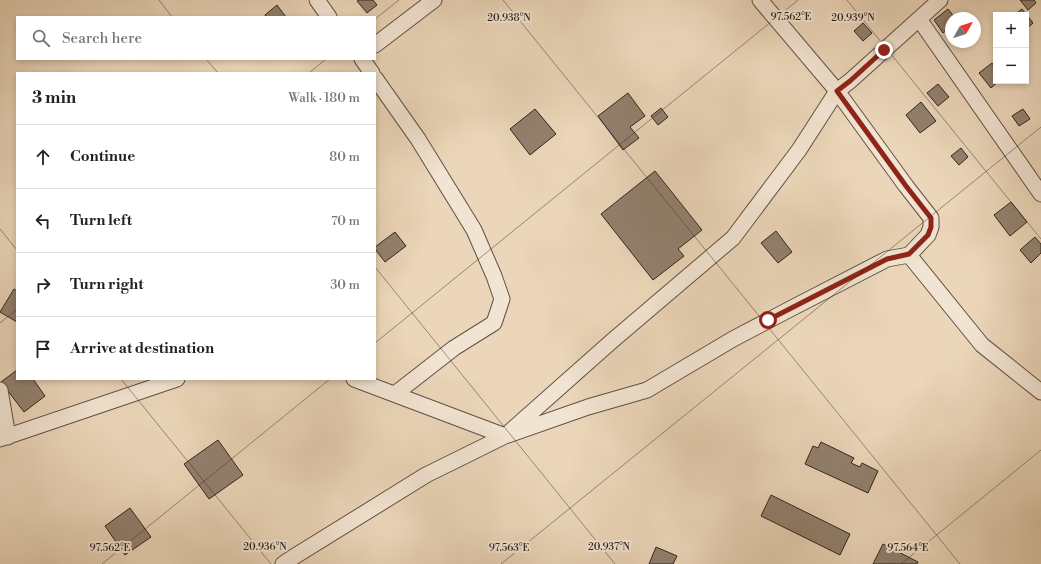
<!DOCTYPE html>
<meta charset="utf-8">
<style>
:root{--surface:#fff;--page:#f2f2f2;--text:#202124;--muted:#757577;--line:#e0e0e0}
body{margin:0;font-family:"Libre Bodoni",serif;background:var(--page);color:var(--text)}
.controls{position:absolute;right:12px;top:12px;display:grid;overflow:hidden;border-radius:0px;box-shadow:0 2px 6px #0003}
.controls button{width:36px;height:36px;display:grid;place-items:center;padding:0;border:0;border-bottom:1px solid var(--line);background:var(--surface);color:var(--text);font:20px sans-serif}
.compass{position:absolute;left:945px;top:12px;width:36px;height:36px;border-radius:50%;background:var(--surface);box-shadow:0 2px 6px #0003;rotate:51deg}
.stop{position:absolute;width:12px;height:12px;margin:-9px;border:3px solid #8f2418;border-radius:50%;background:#fff}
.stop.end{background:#8f2418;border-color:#fff;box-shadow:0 1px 4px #0008}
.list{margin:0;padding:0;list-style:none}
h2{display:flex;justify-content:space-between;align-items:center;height:52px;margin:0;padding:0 16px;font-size:17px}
h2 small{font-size:13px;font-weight:400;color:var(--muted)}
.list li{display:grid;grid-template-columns:26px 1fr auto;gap:12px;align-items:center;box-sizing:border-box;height:64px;padding:0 16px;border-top:1px solid var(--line)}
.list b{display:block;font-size:15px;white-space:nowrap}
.list em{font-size:13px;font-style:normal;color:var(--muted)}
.icon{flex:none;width:22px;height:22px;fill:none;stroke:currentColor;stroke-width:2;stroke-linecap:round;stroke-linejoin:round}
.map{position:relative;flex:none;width:1041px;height:564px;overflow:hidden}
.search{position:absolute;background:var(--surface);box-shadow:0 2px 6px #0003;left:16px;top:16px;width:360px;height:44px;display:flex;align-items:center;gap:10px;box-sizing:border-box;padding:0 14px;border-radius:0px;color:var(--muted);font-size:15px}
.panel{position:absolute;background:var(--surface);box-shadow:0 2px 6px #0003;left:16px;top:72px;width:360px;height:308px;border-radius:0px}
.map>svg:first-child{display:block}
.building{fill:#92816f;stroke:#31241e}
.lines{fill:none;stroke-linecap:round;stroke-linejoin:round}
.street-casing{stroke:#605045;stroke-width:17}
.street{stroke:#f2e4d2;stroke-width:15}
.route{stroke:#8f2418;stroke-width:5}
.ticks{fill:none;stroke:#31241e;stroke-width:1;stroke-opacity:0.45}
.ticks-label{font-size:10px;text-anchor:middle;fill:#31241e;stroke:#f2e4d2;stroke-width:4;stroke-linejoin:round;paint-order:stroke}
</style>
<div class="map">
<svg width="1041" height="564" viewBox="0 0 1041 564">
<rect width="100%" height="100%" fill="#ebd6b9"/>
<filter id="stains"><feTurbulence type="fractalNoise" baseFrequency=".005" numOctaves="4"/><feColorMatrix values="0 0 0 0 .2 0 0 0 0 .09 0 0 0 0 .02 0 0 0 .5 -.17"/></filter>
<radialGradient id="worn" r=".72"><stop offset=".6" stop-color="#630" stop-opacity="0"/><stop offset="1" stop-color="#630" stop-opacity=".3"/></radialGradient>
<path class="building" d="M359,0H373L377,5L367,13L357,1Z
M1020,0H1034L1036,3L1028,10Z
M277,5L286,17H266L265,15Z
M948,9L955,18H951V27L943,33L934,20Z
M1022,9L1033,23L1026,29V15H1014Z
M863,23L872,33L863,41L854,31Z
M992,63L996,69V81H999L991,88L979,73Z
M938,84L949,97L938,106L927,93Z
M628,93L645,116L630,127L639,138L623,150L598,116Z
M921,102L936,121L920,133L906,115Z
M661,108L668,117L658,125L651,116Z
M535,109L556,134L530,155L510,129Z
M1023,109L1030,119L1019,126L1012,116Z
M961,148L968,157L959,165L951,156Z
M655,171L702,230L678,249L684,256L653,280L601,214Z
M1011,202L1027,222L1010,236L994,215Z
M776,231L792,252L778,263L761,243Z
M395,232L406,246L385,262L375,249V247Z
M1035,237L1041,244V253L1031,263L1020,250Z
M14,289L17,291V322L0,312Z
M17,370V379H33L45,396L24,412L1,382Z
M218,440L243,475L209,499L184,464Z
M821,442L854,458L851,463L860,467L862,463L878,471L868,493L805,464L813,446L818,448Z
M771,495L850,534L840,555L761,516Z
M130,508L151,537L125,555L105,526Z
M883,544L918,562L917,564H873Z
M656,547L677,556L673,564H649Z"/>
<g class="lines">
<defs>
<path id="street" d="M317,0L329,17
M919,19L1041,194
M375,45L434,0
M362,59L372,73
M375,78L418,139L474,230L494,276L502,299L494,323L454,348L395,394
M909,255L982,345L1041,392
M354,379L505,436L588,407L647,390L733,339L792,308L887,259L909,255L928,235L931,227V218L906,186L837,91L850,81L940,0
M0,390L8,437
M0,439L177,379
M283,564L292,558L426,475L505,436L612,341L733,238L799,150L837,91L760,0"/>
</defs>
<use href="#street" class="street-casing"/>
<use href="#street" class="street"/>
</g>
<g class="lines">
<path class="route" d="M768,320L887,259L909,254L928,235L931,227V218L906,186L837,91L850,81L884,50"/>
</g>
<path class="ticks" d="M159,0L172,17M503,0L960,564M847,0L1041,239M375,19L399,0M206,59L218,73M309,73L326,59M0,229L17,250M375,267L615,564M0,323L17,309M375,343L798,0M121,379L271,564M102,564L330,379M501,564L1041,127M901,564L1041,450"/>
<g class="ticks-label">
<text x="791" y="20">97.562°E</text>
<text x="509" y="21">20.938°N</text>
<text x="853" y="21">20.939°N</text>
<text x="265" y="550">20.936°N</text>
<text x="609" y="550">20.937°N</text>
<text x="110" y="551">97.562°E</text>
<text x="509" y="551">97.563°E</text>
<text x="908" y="551">97.564°E</text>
</g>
<rect width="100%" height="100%" filter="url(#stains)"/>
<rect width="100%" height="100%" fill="url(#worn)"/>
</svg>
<div class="controls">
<button>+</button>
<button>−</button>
</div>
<svg class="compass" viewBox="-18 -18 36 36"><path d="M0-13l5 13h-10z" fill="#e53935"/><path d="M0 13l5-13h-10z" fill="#757577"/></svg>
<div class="stop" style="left:768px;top:320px"></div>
<div class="stop end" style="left:884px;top:50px"></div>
<div class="search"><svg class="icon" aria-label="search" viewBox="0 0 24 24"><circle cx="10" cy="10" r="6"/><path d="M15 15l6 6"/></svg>Search here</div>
<section class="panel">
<h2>3 min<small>Walk · 180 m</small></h2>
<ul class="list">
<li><svg class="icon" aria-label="ahead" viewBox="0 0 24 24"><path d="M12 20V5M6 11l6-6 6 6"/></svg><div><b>Continue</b></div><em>80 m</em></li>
<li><svg class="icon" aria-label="left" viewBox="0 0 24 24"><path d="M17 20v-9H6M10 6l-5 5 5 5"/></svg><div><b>Turn left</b></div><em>70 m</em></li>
<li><svg class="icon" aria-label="right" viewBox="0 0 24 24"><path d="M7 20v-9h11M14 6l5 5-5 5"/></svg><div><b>Turn right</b></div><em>30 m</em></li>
<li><svg class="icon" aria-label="arrive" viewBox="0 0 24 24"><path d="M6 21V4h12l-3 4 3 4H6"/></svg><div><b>Arrive at destination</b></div></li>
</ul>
</section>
</div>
